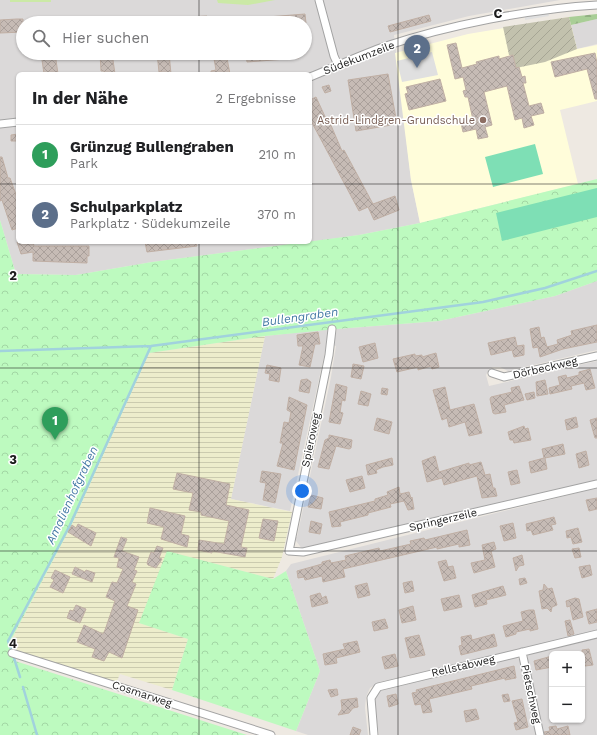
<!DOCTYPE html>
<html lang="de">
<meta charset="utf-8">
<style>
:root{--surface:#fff;--page:#f6f6f6;--text:#202124;--muted:#757577;--line:#e0e0e0;--accent:#2563eb}
body{margin:0;font-family:"Work Sans",sans-serif;background:var(--page);color:var(--text)}
.controls{position:absolute;right:12px;bottom:12px;display:grid;overflow:hidden;border-radius:6px;box-shadow:0 1px 3px #0004}
.controls button{width:36px;height:36px;display:grid;place-items:center;padding:0;border:0;border-bottom:1px solid var(--line);background:var(--surface);color:var(--text);font:20px sans-serif}
.you{position:absolute;left:302px;top:491px;width:14px;height:14px;margin:-10px;border:3px solid #fff;border-radius:50%;background:#1a73e8;box-shadow:0 0 0 6px #1a73e833}
.badge{display:grid;place-items:center;width:26px;height:26px;border-radius:50%;background:var(--accent);color:#fff;font-size:13px;font-weight:700}
.pin{position:absolute;translate:-50% -33px;filter:drop-shadow(0 1px 2px #0008)}
.pin::after{content:'';position:absolute;top:21px;width:14px;height:12px;background:inherit;clip-path:polygon(0 0,100% 0,50% 100%)}
.list{margin:0;padding:0;list-style:none}
h2{display:flex;justify-content:space-between;align-items:center;height:52px;margin:0;padding:0 16px;font-size:17px}
h2 small{font-size:13px;font-weight:400;color:var(--muted)}
.list li{display:grid;grid-template-columns:26px 1fr auto;gap:12px;align-items:center;box-sizing:border-box;height:60px;padding:0 16px;border-top:1px solid var(--line)}
.list b{display:block;font-size:15px;white-space:nowrap}
.list p{margin:0;font-size:13px;white-space:nowrap;color:var(--muted)}
.list em{font-size:13px;font-style:normal;color:var(--muted)}
.icon{flex:none;width:22px;height:22px;fill:none;stroke:currentColor;stroke-width:2;stroke-linecap:round;stroke-linejoin:round}
.map{position:relative;flex:none;width:597px;height:735px;overflow:hidden}
.search{position:absolute;background:var(--surface);box-shadow:0 1px 3px #0004;left:16px;top:16px;width:296px;height:44px;display:flex;align-items:center;gap:10px;box-sizing:border-box;padding:0 14px;border-radius:22px;color:var(--muted);font-size:15px}
.panel{position:absolute;background:var(--surface);box-shadow:0 1px 3px #0004;left:16px;top:72px;width:296px;height:172px;border-radius:6px}
.map>svg:first-child{display:block}
.residential{fill:#dbd9d9;fill-rule:evenodd}
.education{fill:#fffdda}
.construction{fill:url(#construction-furrows)}
.farmland{fill:url(#farmland-rules)}
.grass{fill:#cbe9a6}
.forest{fill:url(#forest-firs)}
.park{fill:url(#park-crowns)}
.pitch{fill:#7edfb5}
.parking{fill:#e0e0e0}
.lines{fill:none;stroke-linecap:round;stroke-linejoin:round}
.stream{stroke:#a1d2dd;stroke-width:2.5}
.building{fill:url(#building-cross-hatch);stroke:#c0afa4}
.minor-casing{stroke:#a3a3a3;stroke-width:9}
.minor{stroke:#fff;stroke-width:7}
.grid{fill:none;stroke:#1c1c1c;stroke-width:1;stroke-opacity:0.55}
.education-dot{fill:#8d6e63;stroke:#fff;stroke-width:1.5}
.labels{text-anchor:middle;dominant-baseline:central;stroke-width:3;stroke-linejoin:round;paint-order:stroke}
.street-label{font-size:11px;fill:#1c1c1c;stroke:#fff}
.education-label{font-size:11px;fill:#785e54;stroke:#fff;text-anchor:end}
.water-label{font-size:12px;font-style:italic;fill:#457aa5;stroke:#fff}
.grid-label{font-size:13px;text-anchor:middle;font-weight:bold;fill:#1c1c1c;stroke:#fff;stroke-width:3;stroke-linejoin:round;paint-order:stroke}
</style>
<div class="map">
<svg width="597" height="735" viewBox="0 0 597 735">
<defs>
<pattern id="construction-furrows" width="10" height="10" patternUnits="userSpaceOnUse"><rect width="10" height="10" fill="#c2c1ad"/><path d="M-1 1l2-2M0 10L10 0M9 11l2-2" fill="none" stroke="#a6a594"/></pattern>
<pattern id="farmland-rules" width="6" height="5" patternUnits="userSpaceOnUse"><rect width="6" height="5" fill="#ededcc"/><path d="M0 2.5h6" fill="none" stroke="#cbcbaf"/></pattern>
<pattern id="forest-firs" width="22" height="20" patternUnits="userSpaceOnUse"><rect width="22" height="20" fill="#a9ce96"/><path d="M5 1l3.5 6h-7zM16 11l3.5 6h-7z" fill="#91b081"/></pattern>
<pattern id="park-crowns" width="20" height="18" patternUnits="userSpaceOnUse"><rect width="20" height="18" fill="#bdfabf"/><path d="M2 6a3 3 0 1 1 6 0M12 15a3 3 0 1 1 6 0" fill="none" stroke="#a2d6a4"/></pattern>
<pattern id="building-cross-hatch" width="8" height="8" patternUnits="userSpaceOnUse"><rect width="8" height="8" fill="#c6bbb5"/><path d="M0 0l8 8M0 8l8-8" fill="none" stroke="#aaa09b"/></pattern>
</defs>
<rect width="100%" height="100%" fill="#eee9e2"/>
<path class="residential" d="M0,0H560L469,16L394,35L411,180L420,223L359,235L310,242V74H18V242H307L152,262L76,275L16,274L0,220ZM23,23H305V53H23Z
M597,19V44L577,49L571,25Z
M597,281V350L508,371L500,367H493L489,369L486,375L489,386L597,361V481L303,550L293,537H297L331,377L336,346L333,345L337,329L439,321L555,296Z
M330,329L290,511L231,499L265,336Z
M597,488V631L380,682L370,688L366,697L365,708L368,735H308L296,731L320,671L286,571L291,564Z
M597,638V735H544L527,661L528,655ZM552,654H582V720H552Z
M514,657L519,659L521,663L536,735H379L374,702L377,694L380,691Z"/>
<path class="education" d="M569,17L577,49L597,45V101L560,110L578,184L420,223L411,180L395,53L468,34Z"/>
<path class="construction" d="M569,17L577,49L545,62L516,68L513,55H509L503,27Z"/>
<path class="farmland" d="M265,336L231,499L292,512L282,557L273,579L189,557L140,623L188,639L172,690L120,674L116,683L15,651L11,640L71,526L149,353Z"/>
<path class="grass" d="M10,0H51V2H10Z
M217,0H275L248,5L218,3Z"/>
<path class="forest" d="M597,14V19L571,25L569,17Z"/>
<path class="park" d="M597,179V281L555,296L439,321L337,329L265,336L149,353L71,526L11,640L15,661L247,735H0V220L16,274L76,275L152,262L359,235L420,223Z
M167,551L273,579L286,571L320,671L296,731L172,690L188,639L139,623Z"/>
<path class="pitch" d="M535,144L543,174L493,187L485,157Z
M597,188V217L502,241L496,213Z"/>
<path class="parking" d="M548,13L549,16L525,20V16Z
M432,52L438,75L402,82L397,61Z"/>
<g class="lines">
<path class="stream" d="M0,351L151,346L483,302L545,288L597,271
M11,649L8,641L69,527L151,346
M14,658L20,677
M23,687L37,735"/>
</g>
<path class="building" d="M305,14L306,23H255V18Z
M429,15L431,21L390,32L388,26Z
M207,16V23H169L168,18Z
M17,19H23V32L0,33V20Z
M456,43L462,68L477,64L476,62L499,56V59L513,55L516,68L519,67L522,77L525,76L526,83H523L529,106L541,103L544,113L531,116L534,125L524,128L522,118L515,120L507,86L484,92L492,125L485,127L488,137L478,139L476,129L463,132L461,123L473,120L468,97H465L463,91L466,90L463,77L455,79L447,45Z
M41,53H55L58,74H44Z
M100,53H112L115,74H104V71H101Z
M157,53H169L171,74H161V71L159,72Z
M213,53H226L230,74H211V71L216,70Z
M246,53H299V58L247,62Z
M595,53L597,63V99H595L587,69L555,77L551,62Z
M388,74L397,124L356,131L348,80Z
M440,79L446,101L409,110L405,94L408,93L406,87Z
M329,85L331,91L325,93L322,87Z
M316,97L328,123H330L342,151L344,150L373,204L395,196L399,210L374,220L368,207L359,211L310,119V100Z
M18,134V141H11V135Z
M0,157H2L8,178H10L18,200V228L12,230L2,200L0,201Z
M17,242H33L34,246H89V256H87V263L33,261V252L21,254Z
M145,242H196L197,246L147,252Z
M597,325V342L563,349L540,357L538,347L533,348L530,329L539,327L541,338L544,337L547,347L558,344L557,340L572,335L571,331Z
M318,332L320,344H315L310,367L299,365L303,346H298L297,335Z
M515,337L517,346L524,345V355L514,357L512,350L491,355L488,343Z
M375,343L378,358L363,362L359,347Z
M436,353L439,367L432,369L431,366L418,370V367L397,372L393,359L415,354V356L422,355V357Z
M353,364L364,366L361,379L351,377Z
M267,365L281,368L279,382L269,380L270,374L265,373Z
M590,369L595,388L586,390L584,383L571,386L572,389L550,394L549,388L560,385L558,377L566,375L567,378L579,375V372Z
M307,379L311,382L309,393L299,391L301,380Z
M545,380L548,394L537,396L536,382Z
M336,384L347,387L345,401L342,400L340,412L343,413L340,424L329,422Z
M519,386L524,400L504,405L506,412L495,414L493,413L490,399L491,397L512,392L511,388Z
M445,387L450,410L474,404L482,433L469,436L465,422L449,427L447,418L442,420L433,390Z
M382,388L388,389L387,395L381,394Z
M361,391L371,394L368,406L358,404Z
M534,392L535,398L527,400L525,394Z
M289,397L307,405L294,470L277,466L283,443H280L284,422L289,423L291,412L287,410Z
M576,417L578,427L567,430L565,420Z
M377,418L392,422L389,434L374,430Z
M597,418V438H595L590,420Z
M524,426L525,429L528,428L531,440L514,443L513,440H510L508,432Z
M329,435L352,440L351,448L349,449L336,446L329,469L318,467L325,440L329,438Z
M563,444L565,454L545,458L547,469L531,473L529,462L544,458L542,449Z
M586,451L589,465L579,468L576,454Z
M435,456L439,472L469,463V465L481,462L485,475L490,474L493,488H495L497,496L482,498L477,476L444,485L442,478L427,482L422,461Z
M392,458L393,465L383,467L376,470L377,473L368,475L366,465Z
M517,470L520,483L511,485L508,472Z
M262,471L281,474L275,503L263,500L266,483L260,482Z
M177,473L230,484L226,505L249,510L241,547L247,548L245,557L212,551V553L198,550L199,540L224,544L229,521L201,515V512L189,510L193,493L173,489Z
M362,476L365,488L350,492L346,480Z
M399,487L400,494L409,492L411,498L412,497L414,509L408,510L404,501L390,504L391,507L368,513V515L340,522L341,526L332,527L329,512L375,501V499L388,495L387,492Z
M311,495L323,498L321,509L308,507Z
M597,498V509L589,511L586,500Z
M150,508L185,516L181,534L189,536L187,547L161,539L164,527L147,523Z
M554,517L556,524L551,525L553,530L533,535L531,530L527,531L526,524Z
M263,519L278,521L274,541L259,538Z
M311,521L322,524L320,534L309,532Z
M513,523L516,538L504,541L500,526Z
M78,524L96,533L91,546L68,532L72,525L76,528Z
M578,528L582,542L573,544L571,537L567,538L566,531Z
M467,530L470,545L459,547V544L437,549V547L343,569L345,577L323,582L322,576L305,580L304,577L298,578L297,571L322,564V562L330,560L331,563L346,560L345,556L379,548L380,551L411,544L410,541L424,538L425,540Z
M121,537L127,539L122,551L139,557L134,570L137,571L132,582L136,584L127,606L138,610L122,658L109,652L104,661L92,657L95,649L77,642L84,625L103,634L105,630L115,601L106,597L112,582L117,583L123,569L117,567L119,558L114,557Z
M494,542L496,549L491,551L495,567L474,573L471,563L485,560L482,545Z
M157,546L163,548L159,558L162,559L156,568L148,565L147,563L151,552L154,553Z
M579,548L581,557L575,558L572,549Z
M522,555L524,565L519,566L516,571L513,558Z
M446,560L448,567L453,566L456,578L444,581L438,562Z
M590,565L592,575L582,578L579,567Z
M75,567L85,572L86,570L95,573L92,582L72,574Z
M55,570L70,577L63,593L50,587L54,580L51,578Z
M525,578L527,583L520,585L519,579Z
M412,581L414,591L405,593L403,583Z
M367,583L370,595L358,598L355,586Z
M544,584L548,589L552,588L557,605L552,607L551,612L547,608L542,609L539,591L543,590Z
M503,586L506,595L486,600L487,604L475,607L472,595Z
M320,593L322,598L326,596L328,603L312,607L310,596Z
M459,595L462,607L444,611L441,599Z
M575,598L579,599L583,617L573,620L570,606L567,607L566,601Z
M76,605L86,609L80,623L67,618L70,610L73,611Z
M413,606L416,620L402,623L399,610Z
M597,609V622L589,624L586,612Z
M529,610H534L538,629L530,631V629L516,632V634L506,637L503,626L523,621L521,612Z
M385,619L388,628L374,631L372,622Z
M570,620L574,634L568,636L565,621Z
M494,634L497,646L461,655L459,646L462,645L461,637L471,635L472,640Z
M419,635L425,655L410,658L405,638Z
M357,641L360,652L336,658L337,663L325,665L323,654L345,649L343,644Z
M589,649L593,665L585,666L582,659V650Z
M395,654L398,666L385,669L382,657Z
M552,656V667L536,670L534,661Z
M514,666L516,678L505,680V678L471,686L472,689L429,699L432,712L423,713L421,704L415,705L412,693L417,692L416,690Z
M337,689L338,695L331,697L328,690Z
M396,694L398,704L389,707L387,696Z
M508,694L510,701L504,702L502,695Z
M357,698L358,707L353,708L349,713L338,715L342,709L341,700Z
M522,699L528,727L516,730L514,723L518,722L512,701Z
M476,709L479,719L466,722L464,711Z
M556,726L557,729L568,726L570,735H545L544,732L550,731L549,727Z
M353,727L361,730L359,735H350Z"/>
<g class="lines">
<defs>
<path id="minor" d="M319,0L334,56L338,65
M310,77C335,67 360,55 386,46C449,25 530,9 597,5
M0,124L18,122
M332,329L329,355L289,551L303,552L597,484
M492,373L504,377L597,356
M522,652L540,735
M12,653L271,735
M374,735L371,698L378,687L597,634"/>
</defs>
<use href="#minor" class="minor-casing"/>
<use href="#minor" class="minor"/>
</g>
<path class="grid" d="M199,0V23M398,0V735M199,53V74M0,184H18M310,184H597M199,242V735M0,368H597M0,551H597"/>
<circle class="education-dot" cx="483" cy="120" r="4"/>
<g class="labels">
<g class="street-label">
<text transform="translate(359 58) rotate(-21)">Südekumzeile</text>
<text transform="translate(545 368) rotate(-13)">Dörbeckweg</text>
<text transform="translate(311 440) rotate(-78)">Spieroweg</text>
<text transform="translate(443 520) rotate(-13)">Springerzeile</text>
<text transform="translate(463 666) rotate(-13)">Rellstabweg</text>
<text transform="translate(142 694) rotate(18)">Cosmarweg</text>
<text transform="translate(531 694) rotate(78)">Pietschweg</text>
</g>
<g class="education-label">
<text x="475" y="120">Astrid-Lindgren-Grundschule</text>
</g>
<g class="water-label">
<text transform="translate(300 317) rotate(-8)">Bullengraben</text>
<text transform="translate(72 495) rotate(-65)">Amalienhofgraben</text>
</g>
</g>
<g class="grid-label">
<text x="498" y="18">C</text>
<text x="13" y="280">2</text>
<text x="13" y="464">3</text>
<text x="13" y="648">4</text>
</g>
</svg>
<div class="controls">
<button>+</button>
<button>−</button>
</div>
<div class="you"></div>
<div class="pin badge" style="left:55px;top:440px;background:#2e9e5b">1</div>
<div class="pin badge" style="left:417px;top:68px;background:#5c6f8a">2</div>
<div class="search"><svg class="icon" aria-label="search" viewBox="0 0 24 24"><circle cx="10" cy="10" r="6"/><path d="M15 15l6 6"/></svg>Hier suchen</div>
<section class="panel">
<h2>In der Nähe<small>2 Ergebnisse</small></h2>
<ul class="list">
<li><span class="badge" style="background:#2e9e5b">1</span><div><b>Grünzug Bullengraben</b><p>Park</p></div><em>210 m</em></li>
<li><span class="badge" style="background:#5c6f8a">2</span><div><b>Schulparkplatz</b><p>Parkplatz · Südekumzeile</p></div><em>370 m</em></li>
</ul>
</section>
</div>
